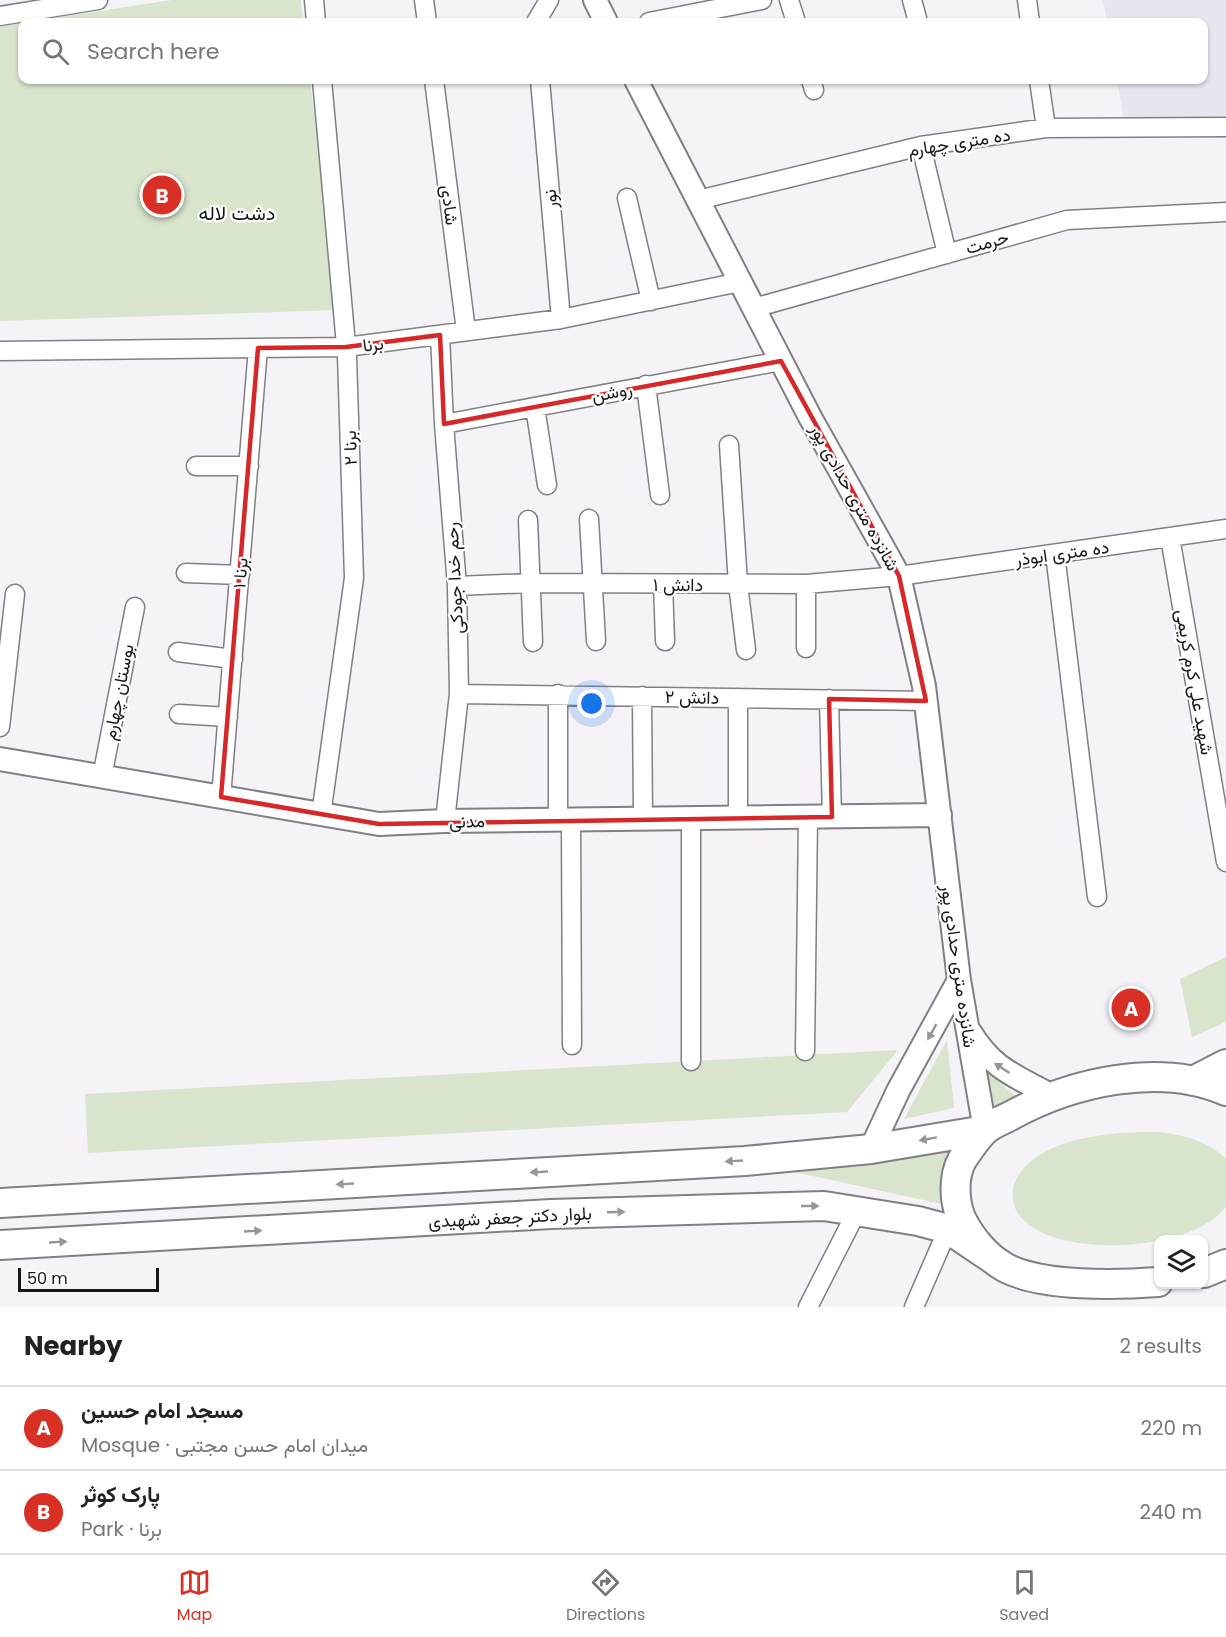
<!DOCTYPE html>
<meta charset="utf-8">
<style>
:root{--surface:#fff;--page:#f2f2f2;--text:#222;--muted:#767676;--line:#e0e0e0;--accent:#d93025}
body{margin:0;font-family:Poppins,Vazirmatn,sans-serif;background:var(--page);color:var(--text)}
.controls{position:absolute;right:18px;bottom:18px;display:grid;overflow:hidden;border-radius:12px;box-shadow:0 2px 4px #0004}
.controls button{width:54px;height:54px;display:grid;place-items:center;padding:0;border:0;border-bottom:2px solid var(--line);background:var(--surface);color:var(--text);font:30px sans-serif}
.scale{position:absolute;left:18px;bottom:15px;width:141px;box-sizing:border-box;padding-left:6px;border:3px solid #171618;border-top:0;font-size:16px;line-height:21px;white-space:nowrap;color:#171618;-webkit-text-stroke:4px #fff;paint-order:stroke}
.you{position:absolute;left:592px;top:704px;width:21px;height:21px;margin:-15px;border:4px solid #fff;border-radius:50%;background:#1a73e8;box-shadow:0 0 0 9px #1a73e833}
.badge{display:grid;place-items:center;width:39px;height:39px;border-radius:50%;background:var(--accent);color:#fff;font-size:20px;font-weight:700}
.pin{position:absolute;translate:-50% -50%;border:3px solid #fff;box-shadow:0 2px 6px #0006}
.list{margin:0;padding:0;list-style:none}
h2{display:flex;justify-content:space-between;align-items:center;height:78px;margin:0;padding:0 24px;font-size:26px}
h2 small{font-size:20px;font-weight:400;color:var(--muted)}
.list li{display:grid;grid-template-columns:39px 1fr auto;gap:18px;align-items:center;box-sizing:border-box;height:84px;padding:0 24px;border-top:2px solid var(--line)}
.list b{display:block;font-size:22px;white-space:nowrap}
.list p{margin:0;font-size:20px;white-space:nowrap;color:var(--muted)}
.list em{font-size:20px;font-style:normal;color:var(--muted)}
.icon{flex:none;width:33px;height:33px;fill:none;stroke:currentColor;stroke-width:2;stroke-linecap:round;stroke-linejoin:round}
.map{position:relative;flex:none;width:1226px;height:1307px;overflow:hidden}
.search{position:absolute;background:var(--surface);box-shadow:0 2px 4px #0004;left:18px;right:18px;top:18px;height:66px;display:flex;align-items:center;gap:15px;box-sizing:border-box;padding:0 21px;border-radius:12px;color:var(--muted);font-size:22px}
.sheet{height:246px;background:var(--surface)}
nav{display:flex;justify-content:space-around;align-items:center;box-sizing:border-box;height:84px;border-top:2px solid var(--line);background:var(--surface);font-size:16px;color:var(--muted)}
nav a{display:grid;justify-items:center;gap:3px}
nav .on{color:var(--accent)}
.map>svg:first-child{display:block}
.built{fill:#e9e5f0}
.green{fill:#d9e4cd}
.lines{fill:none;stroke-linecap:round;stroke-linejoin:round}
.minor-casing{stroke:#817f83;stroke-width:21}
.tertiary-casing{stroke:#817f83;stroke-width:26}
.primary-casing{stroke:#817f83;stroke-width:32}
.minor{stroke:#fff;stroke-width:18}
.tertiary{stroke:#fff;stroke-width:22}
.primary{stroke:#fff;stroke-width:28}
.oneway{fill:#979697}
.marked{fill:none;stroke:#d62828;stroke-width:4.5;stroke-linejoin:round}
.labels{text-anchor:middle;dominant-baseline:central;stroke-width:4.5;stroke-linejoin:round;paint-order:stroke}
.street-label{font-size:18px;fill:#171618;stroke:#fff}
.neighbourhood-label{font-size:20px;fill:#171618;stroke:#fff}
</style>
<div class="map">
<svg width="1226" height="1307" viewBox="0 0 1226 1307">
<rect width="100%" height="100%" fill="#f5f3f8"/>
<path class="built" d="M1103,0H1226V117L1124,121L1117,80H1204V22H1107Z"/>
<path class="green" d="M172,0H301L303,22H28Z
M22,23V80H310L338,310L0,321V27Z
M1226,957V1022L1192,1037L1180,979Z
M947,1040L954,1108L904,1119Z
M898,1050L847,1112L88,1153L85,1094Z
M982,1068L1023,1102L988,1107Z
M1157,1132C1183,1135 1207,1140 1226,1159V1206C1196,1252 1053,1261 1019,1215C1013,1207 1011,1194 1014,1185C1031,1137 1114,1131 1157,1132Z
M966,1150L965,1209L757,1164Z"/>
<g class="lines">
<defs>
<path id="minor" d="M314,0L316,22
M424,0L427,22
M789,0L796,22
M912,0L918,22
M1027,0L1030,22
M0,16L98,0
M536,22L549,0
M649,22L762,0
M434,80L466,331
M540,80L561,319
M811,80L814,90
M1039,80L1046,128
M921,146L947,254
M627,198L651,301
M698,200L921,146L1046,128L1226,127
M754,308L1067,220L1226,212
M440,335L444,424L457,586L459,694L445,821
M0,351L346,347L561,319L740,282
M646,385L660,495
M535,407L547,485
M444,424L781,361
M729,445L738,584L746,650
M196,466H249
M589,519L596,641
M528,520L533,642
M1170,537L1226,862
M1055,554L1097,897
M186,573L240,575
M663,584L665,641
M457,586L530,583L806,584L899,576L1226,529
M806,648V584
M178,652L233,659
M459,694L926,701
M558,694V820
M642,696L643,820
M829,699L832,817
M179,714L228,717
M0,727L15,594
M102,777L135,607
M221,797L258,348
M321,815L354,578L347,356L322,80
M738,818V698
M571,821L572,1045
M805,1051L808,817
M691,1061V819
M808,1307L857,1211
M914,1307L948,1229"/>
<path id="tertiary" d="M595,0L606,22
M636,80L810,417L899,576L924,686L959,980L985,1130
M0,759L379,824L445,821L940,815
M970,1032C993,1070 1016,1076 1052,1096
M871,1149L898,1091L959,980"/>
<path id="primary" d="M1193,1081L1226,1064
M0,1203L745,1161L871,1149L985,1130
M0,1245L551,1214L824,1206L918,1221L948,1229L1006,1268
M1204,1273L1226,1264
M1158,1282C1117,1285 1043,1287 1006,1268C987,1258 970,1237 961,1218C954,1200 953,1177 962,1160C968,1151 976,1139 984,1131C991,1124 1003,1120 1012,1115C1073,1082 1160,1062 1226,1091"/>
</defs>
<use href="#minor" class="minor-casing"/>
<use href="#tertiary" class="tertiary-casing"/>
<use href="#primary" class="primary-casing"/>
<use href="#minor" class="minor"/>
<use href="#tertiary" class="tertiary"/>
<use href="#primary" class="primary"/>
</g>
<defs><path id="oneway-solid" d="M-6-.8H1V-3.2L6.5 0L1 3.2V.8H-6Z" transform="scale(1.5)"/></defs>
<g class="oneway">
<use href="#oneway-solid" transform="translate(932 1032) rotate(119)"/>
<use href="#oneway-solid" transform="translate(1002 1068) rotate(-147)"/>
<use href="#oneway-solid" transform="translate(928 1139) rotate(170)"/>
<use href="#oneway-solid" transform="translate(734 1161) rotate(177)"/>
<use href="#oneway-solid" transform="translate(539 1172) rotate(177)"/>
<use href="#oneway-solid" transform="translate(345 1184) rotate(177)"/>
<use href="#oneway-solid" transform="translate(810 1206)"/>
<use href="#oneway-solid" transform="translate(616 1212) rotate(-2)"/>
<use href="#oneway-solid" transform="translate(253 1231) rotate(-3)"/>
<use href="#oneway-solid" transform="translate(58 1242) rotate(-3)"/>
</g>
<path class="marked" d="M440,335L444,424L781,361L899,576L926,701L829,699L832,817L379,824L221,797L258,348L346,347Z"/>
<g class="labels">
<g class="street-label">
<text transform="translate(959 142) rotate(-9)">ده متری چهارم</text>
<text transform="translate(550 199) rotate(-95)">نور</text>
<text transform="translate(450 205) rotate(83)">شادی</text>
<text transform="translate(987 242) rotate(-16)">حرمت</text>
<text transform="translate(373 344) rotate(-7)">برنا</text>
<text transform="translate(612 392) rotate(-11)">روشن</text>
<text transform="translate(350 448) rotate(-92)">برنا ۲</text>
<text transform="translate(855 497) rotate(61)">شانزده متری حدادی پور</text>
<text transform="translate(1062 553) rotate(-8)">ده متری ابوذر</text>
<text transform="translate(240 573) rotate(-85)">برنا ۱</text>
<text transform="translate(454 578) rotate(-93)">رحم خدا جودکی</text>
<text x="678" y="584">دانش ۱</text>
<text transform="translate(1195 682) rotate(80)">شهید علی کرم کریمی</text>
<text transform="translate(118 692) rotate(-79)">بوستان چهارم</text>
<text transform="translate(692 697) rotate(1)">دانش ۲</text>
<text transform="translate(467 821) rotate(-1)">مدنی</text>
<text transform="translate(959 966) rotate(82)">شانزده متری حدادی پور</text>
<text transform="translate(510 1217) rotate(-3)">بلوار دکتر جعفر شهیدی</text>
</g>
<g class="neighbourhood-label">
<text x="237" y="213">دشت لاله</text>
</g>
</g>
</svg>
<div class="controls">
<button><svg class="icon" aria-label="layers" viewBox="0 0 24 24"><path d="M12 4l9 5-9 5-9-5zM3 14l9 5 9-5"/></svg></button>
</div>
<div class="scale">50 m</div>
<div class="you"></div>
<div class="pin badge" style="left:1131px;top:1008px">A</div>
<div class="pin badge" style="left:162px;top:195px">B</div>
<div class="search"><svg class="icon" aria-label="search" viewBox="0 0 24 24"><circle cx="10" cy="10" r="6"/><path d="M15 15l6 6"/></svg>Search here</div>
</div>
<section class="sheet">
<h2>Nearby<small>2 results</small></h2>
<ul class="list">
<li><span class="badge">A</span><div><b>مسجد امام حسین</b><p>Mosque · میدان امام حسن مجتبی</p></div><em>220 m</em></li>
<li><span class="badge">B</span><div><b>پارک کوثر</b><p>Park · برنا</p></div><em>240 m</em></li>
</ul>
</section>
<nav>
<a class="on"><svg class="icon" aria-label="map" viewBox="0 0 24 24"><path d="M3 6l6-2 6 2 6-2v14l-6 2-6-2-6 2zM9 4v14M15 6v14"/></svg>Map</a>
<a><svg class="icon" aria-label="directions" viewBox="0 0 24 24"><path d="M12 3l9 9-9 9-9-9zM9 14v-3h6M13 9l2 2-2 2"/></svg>Directions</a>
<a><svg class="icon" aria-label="saved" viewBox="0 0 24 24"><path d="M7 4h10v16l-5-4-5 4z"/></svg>Saved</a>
</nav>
